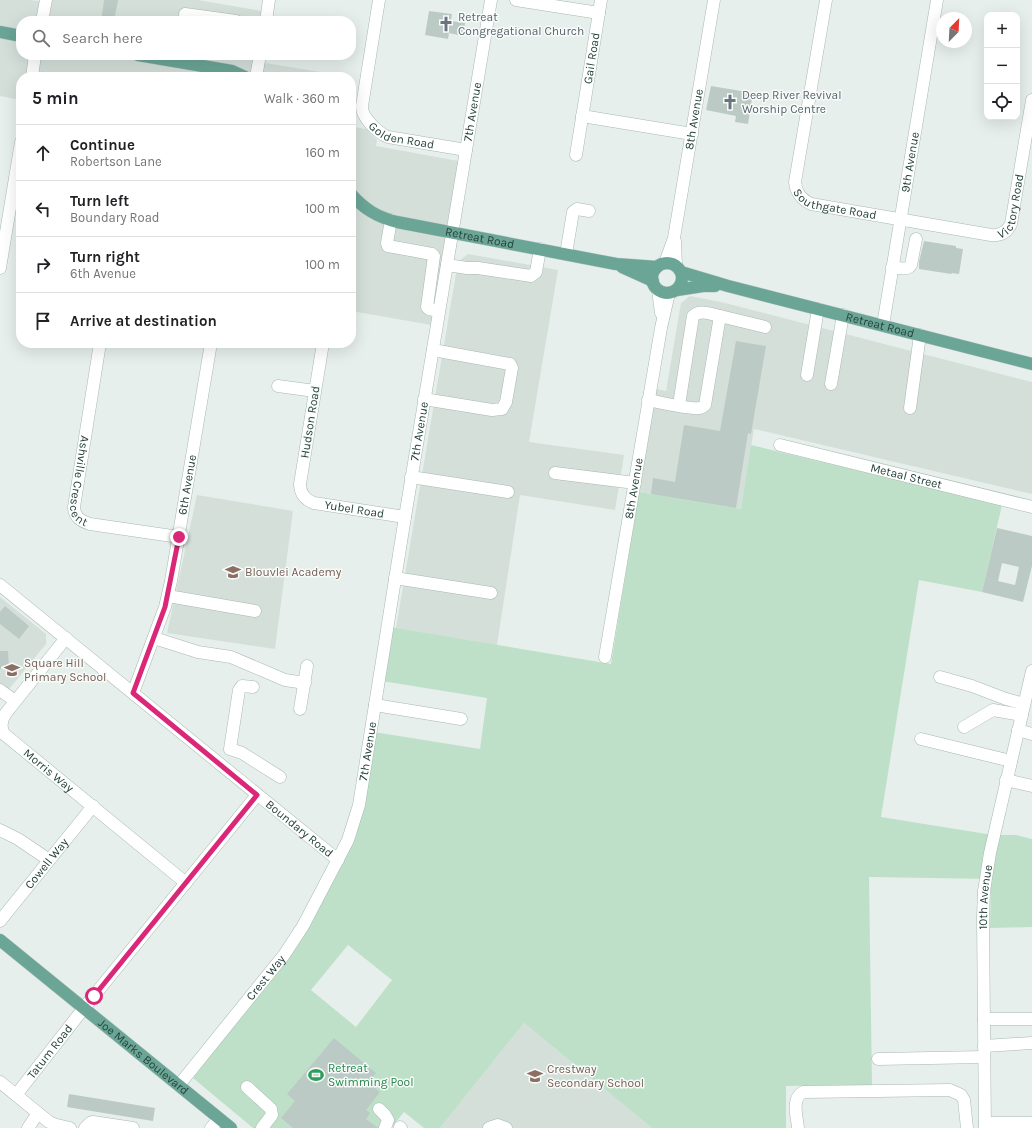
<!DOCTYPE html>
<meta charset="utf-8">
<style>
:root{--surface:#fff;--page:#f2f2f2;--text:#202124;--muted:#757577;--line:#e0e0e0}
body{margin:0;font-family:Karla,sans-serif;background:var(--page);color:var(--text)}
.controls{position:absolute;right:12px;top:12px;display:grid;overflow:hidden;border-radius:8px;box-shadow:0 4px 16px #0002}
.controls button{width:36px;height:36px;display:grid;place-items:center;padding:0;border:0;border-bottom:1px solid var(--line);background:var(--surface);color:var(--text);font:20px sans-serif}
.compass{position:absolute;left:936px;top:12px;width:36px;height:36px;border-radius:50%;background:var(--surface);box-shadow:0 4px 16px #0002;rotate:24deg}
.stop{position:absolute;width:12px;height:12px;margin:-9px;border:3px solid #db2777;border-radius:50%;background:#fff}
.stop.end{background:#db2777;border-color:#fff;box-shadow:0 1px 4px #0008}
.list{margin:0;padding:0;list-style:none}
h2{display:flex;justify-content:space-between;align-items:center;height:52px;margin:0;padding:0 16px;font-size:17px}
h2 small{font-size:13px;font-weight:400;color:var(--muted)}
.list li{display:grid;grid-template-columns:26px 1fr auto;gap:12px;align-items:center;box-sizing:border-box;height:56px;padding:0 16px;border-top:1px solid var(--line)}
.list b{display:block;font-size:15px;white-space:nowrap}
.list p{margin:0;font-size:13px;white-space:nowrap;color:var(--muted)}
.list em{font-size:13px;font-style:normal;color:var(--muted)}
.icon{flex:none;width:22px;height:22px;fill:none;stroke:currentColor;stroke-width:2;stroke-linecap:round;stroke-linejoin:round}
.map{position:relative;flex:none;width:1032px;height:1128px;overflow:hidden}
.search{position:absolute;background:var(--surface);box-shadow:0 4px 16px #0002;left:16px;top:16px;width:340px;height:44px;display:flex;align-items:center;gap:10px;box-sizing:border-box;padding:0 14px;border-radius:16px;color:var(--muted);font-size:15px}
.panel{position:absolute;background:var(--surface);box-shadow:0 4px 16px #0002;left:16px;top:72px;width:340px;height:276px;border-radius:16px}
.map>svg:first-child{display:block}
.built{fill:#d4dfda}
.green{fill:#bfe0c8;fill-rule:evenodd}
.building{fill:#bbcac4;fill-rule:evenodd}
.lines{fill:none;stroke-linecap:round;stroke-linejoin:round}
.minor-casing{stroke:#a8b8b2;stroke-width:13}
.major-casing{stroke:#c2cac8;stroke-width:13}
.minor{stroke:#fff;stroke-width:12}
.major{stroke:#6aa596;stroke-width:12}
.route{stroke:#db2777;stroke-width:5}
.labels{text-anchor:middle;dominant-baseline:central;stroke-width:3;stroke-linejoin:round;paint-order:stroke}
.worship-label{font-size:12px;fill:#5b616d;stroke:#f7fbf9;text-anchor:start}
.street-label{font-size:12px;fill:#24423a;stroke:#f7fbf9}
.education-label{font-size:12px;fill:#785e54;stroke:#f7fbf9;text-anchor:start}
.leisure-label{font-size:12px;fill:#27864d;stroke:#f7fbf9;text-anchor:start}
</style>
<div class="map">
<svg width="1032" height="1128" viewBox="0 0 1032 1128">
<rect width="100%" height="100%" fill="#e6efeb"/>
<path class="built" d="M0,0H30L45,2L46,0H198L267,12L265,21H21V55H259V62L351,77L354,127L366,129L377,140L376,146L464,162L437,326L351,311V77H21V100L0,96Z
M468,254L558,270L529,442L624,455L615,510L520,495L497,645L396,628L458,262Z
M690,296L721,302L1032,382V494L754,429L741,509L639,492L656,389L666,391L681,303Z
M197,495L293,511L275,649L167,633Z
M0,597L46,634V644L0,700Z
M524,1023L652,1128H440Z"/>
<path class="green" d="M751,445L1002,505L982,592L919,580L881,817L993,835H1016L1032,839V927L990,928L991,879L869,877L872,1085L786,1086V1128H652L524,1023L440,1128H424L404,1112L391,1128H253L193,1078L287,956L349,841L374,732L480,749L487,698L382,681L391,627L611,664L639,492L741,509ZM348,945L392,980L356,1027L311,990Z"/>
<path class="building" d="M104,0H118L114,21H101Z
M429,11L452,14L451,21L465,23L463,36L449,33L448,39L425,35Z
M711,86L753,93L748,124L735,122L736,116L706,110Z
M924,241L956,246V248L963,249L959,274L952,273L951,274L919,269V262Z
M736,341L766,346L751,434L748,433L736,508L651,494L653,478L675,482L684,425L720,431Z
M997,528L1032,536V566L1023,602L982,592ZM1002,563L1019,567L1015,585L998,581Z
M5,606L29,626L19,639L0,624V612Z
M0,651H8L9,668L0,669Z
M334,1038L376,1073L368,1083L380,1092L366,1110L370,1113L366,1119L378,1128H293L281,1118L295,1101L287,1094Z
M69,1094L155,1108L153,1121L67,1107Z"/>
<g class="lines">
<defs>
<g id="minor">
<path id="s1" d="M379,0L362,106C361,117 378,133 388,137L466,150"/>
<path d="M516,0L599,13"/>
<path id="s2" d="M826,0L795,182C796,193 801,199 811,204L991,235C1001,236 1007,232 1011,224L1032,100"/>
<path d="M185,14L236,21"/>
<path d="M42,21L46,0"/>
<path d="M266,21L269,0"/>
<path d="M32,77L35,55"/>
<path d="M256,77L260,55"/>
<path d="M582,116L692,134"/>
<path id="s3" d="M576,155L601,0"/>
<path d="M391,220L387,243L388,246L432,254L434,256L427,307L429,309L439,311"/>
<path d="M675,241L676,266"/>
<path d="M566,254L573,212L577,209L589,211"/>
<path id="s4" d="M665,263L674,238L714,0"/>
<path d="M447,265L467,268H478L531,276L536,272L540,249"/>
<path d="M892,267C899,268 907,271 911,265L916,239"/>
<path d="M0,268L21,142"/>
<path d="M658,290L661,313"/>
<path d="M720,316L765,327"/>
<path id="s5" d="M883,325L937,0"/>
<path id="s6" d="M100,343L74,507C74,517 81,521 90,524L179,537"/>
<path id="s7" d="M323,343L300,484C300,493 305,500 314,503L405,517"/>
<path d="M807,375L818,309"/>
<path d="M831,384L843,315"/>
<path d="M278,386L315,391"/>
<path d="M424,399L492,410L502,409L506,402L512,368L510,364L433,350"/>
<path d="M648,400C659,402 692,410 700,408C703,407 703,407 705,405L720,316C711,314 700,309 693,316L679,405"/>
<path d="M910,408L920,335"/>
<path id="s8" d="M780,445L1032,507"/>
<path d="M555,473L635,483"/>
<path d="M411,477L508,492"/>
<path d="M395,578L491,593"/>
<path id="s9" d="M0,585L338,860"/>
<path d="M168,596L255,611"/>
<path id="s10" d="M66,638L6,713C1,720 0,727 4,734L186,883"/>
<path d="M154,638L198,652L231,657L285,680L305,683"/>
<path id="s11" d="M605,657L661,328L669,293"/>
<path d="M940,677L972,686L1006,699L1024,704"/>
<path d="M253,687L242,686L239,690L230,749L242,753L280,777"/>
<path d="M0,690L15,701"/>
<path id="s12" d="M133,693L165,607L171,581L211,343"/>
<path d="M375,705L461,719"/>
<path d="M300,709L307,666"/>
<path d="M964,727L993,710L1022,715"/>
<path d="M1018,730L1032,734"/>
<path d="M921,739L1011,761"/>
<path d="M1006,780L1032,786"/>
<path d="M0,830L18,839L49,860"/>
<path id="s13" d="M0,921L93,806"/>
<path d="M984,1019H1032"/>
<path d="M984,1046L1032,1043"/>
<path d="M878,1059L984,1057"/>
<path d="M0,1082L49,1122L57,1125L70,1128"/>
<path id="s14" d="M179,1085L284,955L303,926L348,840L359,805L405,517L491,0"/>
<path d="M247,1087L271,1109L272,1115L262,1128"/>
<path id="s15" d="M16,1095L84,1008L257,795"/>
<path d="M379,1109L385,1115L388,1120L385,1128"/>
<path d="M985,1123H1032"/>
<path d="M400,1127L401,1128"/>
<path d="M28,1128L38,1113"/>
<path d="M85,1128L90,1123L93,1122L133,1128"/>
<path d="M211,1128L219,1119"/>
<path d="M489,1128L498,1125L506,1128"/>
<path d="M798,1128C797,1116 791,1099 803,1092L950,1090L961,1095L964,1100L967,1128"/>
<path id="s16" d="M985,1128L983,917L984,891L990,853L1032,671"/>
</g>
<g id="major">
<path d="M0,32L21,36"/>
<path d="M138,55L232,71L245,77"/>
<path id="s17" d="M351,194C364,209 377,217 397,222L616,264L657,267"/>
<circle cx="667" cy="278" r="15"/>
<path d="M622,267L653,281"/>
<path id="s18" d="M681,272L728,286L1032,364"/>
<path d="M677,290L703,286H715"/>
<path id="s19" d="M0,940L231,1128"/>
</g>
</defs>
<use href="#minor" class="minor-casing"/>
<use href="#major" class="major-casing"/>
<use href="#minor" class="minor"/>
<use href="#major" class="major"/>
</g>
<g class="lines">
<path class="route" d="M94,996L257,795L133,693L165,607L179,537"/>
</g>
<defs>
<symbol id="church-bare" viewBox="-9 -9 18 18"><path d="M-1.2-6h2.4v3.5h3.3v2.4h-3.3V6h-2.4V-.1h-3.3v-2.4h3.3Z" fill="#6b7280" stroke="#f7fbf9" stroke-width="2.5" paint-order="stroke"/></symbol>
<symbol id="school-bare" viewBox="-9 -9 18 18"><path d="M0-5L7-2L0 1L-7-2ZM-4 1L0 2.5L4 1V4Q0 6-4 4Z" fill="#8d6e63" stroke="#f7fbf9" stroke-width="2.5" paint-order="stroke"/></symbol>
<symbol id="stadium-bare" viewBox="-9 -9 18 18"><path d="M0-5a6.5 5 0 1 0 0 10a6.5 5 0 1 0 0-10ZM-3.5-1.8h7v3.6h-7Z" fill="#2e9e5b" stroke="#f7fbf9" stroke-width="2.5" paint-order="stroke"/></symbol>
</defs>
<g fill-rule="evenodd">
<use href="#church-bare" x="435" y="13" width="22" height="22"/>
<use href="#church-bare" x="719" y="91" width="22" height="22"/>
<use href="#school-bare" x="222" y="561" width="22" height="22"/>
<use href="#school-bare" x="1" y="659" width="22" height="22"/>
<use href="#stadium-bare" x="305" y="1064" width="22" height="22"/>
<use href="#school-bare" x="524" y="1065" width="22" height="22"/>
</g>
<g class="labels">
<g class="worship-label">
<text x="458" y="17">Retreat<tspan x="458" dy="14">Congregational Church</tspan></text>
<text x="742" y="95">Deep River Revival<tspan x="742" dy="14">Worship Centre</tspan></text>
</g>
<g class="street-label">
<text stroke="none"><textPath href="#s3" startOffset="98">Gail Road</textPath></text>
<text stroke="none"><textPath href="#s14" startOffset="1038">7th Avenue</textPath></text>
<text stroke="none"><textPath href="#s4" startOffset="147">8th Avenue</textPath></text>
<text stroke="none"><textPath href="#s1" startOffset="162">Golden Road</textPath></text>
<text stroke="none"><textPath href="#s5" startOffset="165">9th Avenue</textPath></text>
<text stroke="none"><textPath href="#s2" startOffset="236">Southgate Road</textPath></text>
<text stroke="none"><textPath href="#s2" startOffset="437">Victory Road</textPath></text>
<text stroke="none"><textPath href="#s17" startOffset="139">Retreat Road</textPath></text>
<text stroke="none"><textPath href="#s18" startOffset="206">Retreat Road</textPath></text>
<text transform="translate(310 422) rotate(-81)">Hudson Road</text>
<text stroke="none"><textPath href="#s14" startOffset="714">7th Avenue</textPath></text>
<text stroke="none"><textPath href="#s8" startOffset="130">Metaal Street</textPath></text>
<text stroke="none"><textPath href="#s6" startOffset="141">Ashville Crescent</textPath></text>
<text stroke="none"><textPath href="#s12" startOffset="216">6th Avenue</textPath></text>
<text stroke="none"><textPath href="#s11" startOffset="171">8th Avenue</textPath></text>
<text stroke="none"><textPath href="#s7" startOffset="209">Yubel Road</textPath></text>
<text stroke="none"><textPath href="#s14" startOffset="390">7th Avenue</textPath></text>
<text stroke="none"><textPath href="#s10" startOffset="176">Morris Way</textPath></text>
<text stroke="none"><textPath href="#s9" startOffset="386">Boundary Road</textPath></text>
<text stroke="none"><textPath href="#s13" startOffset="74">Cowell Way</textPath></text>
<text stroke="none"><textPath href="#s16" startOffset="231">10th Avenue</textPath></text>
<text stroke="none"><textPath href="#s14" startOffset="138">Crest Way</textPath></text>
<text stroke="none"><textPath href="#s15" startOffset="55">Tatum Road</textPath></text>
<text stroke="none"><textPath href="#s19" startOffset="185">Joe Marks Boulevard</textPath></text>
</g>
<g class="education-label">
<text x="245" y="572">Blouvlei Academy</text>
<text x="24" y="663">Square Hill<tspan x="24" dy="14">Primary School</tspan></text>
<text x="547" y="1069">Crestway<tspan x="547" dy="14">Secondary School</tspan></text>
</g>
<g class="leisure-label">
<text x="328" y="1068">Retreat<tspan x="328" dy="14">Swimming Pool</tspan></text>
</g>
</g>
</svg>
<div class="controls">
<button>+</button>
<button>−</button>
<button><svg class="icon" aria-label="locate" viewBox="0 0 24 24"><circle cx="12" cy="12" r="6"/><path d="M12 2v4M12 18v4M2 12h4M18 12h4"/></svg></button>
</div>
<svg class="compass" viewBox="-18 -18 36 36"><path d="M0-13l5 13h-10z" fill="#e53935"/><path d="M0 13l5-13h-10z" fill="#757577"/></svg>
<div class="stop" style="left:94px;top:996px"></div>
<div class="stop end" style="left:179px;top:537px"></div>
<div class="search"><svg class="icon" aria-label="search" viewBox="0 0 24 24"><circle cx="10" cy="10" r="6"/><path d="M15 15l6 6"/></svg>Search here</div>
<section class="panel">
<h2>5 min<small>Walk · 360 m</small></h2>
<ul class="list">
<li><svg class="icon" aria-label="ahead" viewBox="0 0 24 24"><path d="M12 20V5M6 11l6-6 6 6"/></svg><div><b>Continue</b><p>Robertson Lane</p></div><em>160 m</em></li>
<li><svg class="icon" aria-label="left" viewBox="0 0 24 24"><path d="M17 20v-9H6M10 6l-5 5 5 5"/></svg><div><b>Turn left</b><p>Boundary Road</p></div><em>100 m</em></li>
<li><svg class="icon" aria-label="right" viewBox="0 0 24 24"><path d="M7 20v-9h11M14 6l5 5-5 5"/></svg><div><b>Turn right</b><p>6th Avenue</p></div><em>100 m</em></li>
<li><svg class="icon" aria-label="arrive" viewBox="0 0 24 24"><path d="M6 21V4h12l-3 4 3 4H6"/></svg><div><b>Arrive at destination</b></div></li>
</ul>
</section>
</div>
